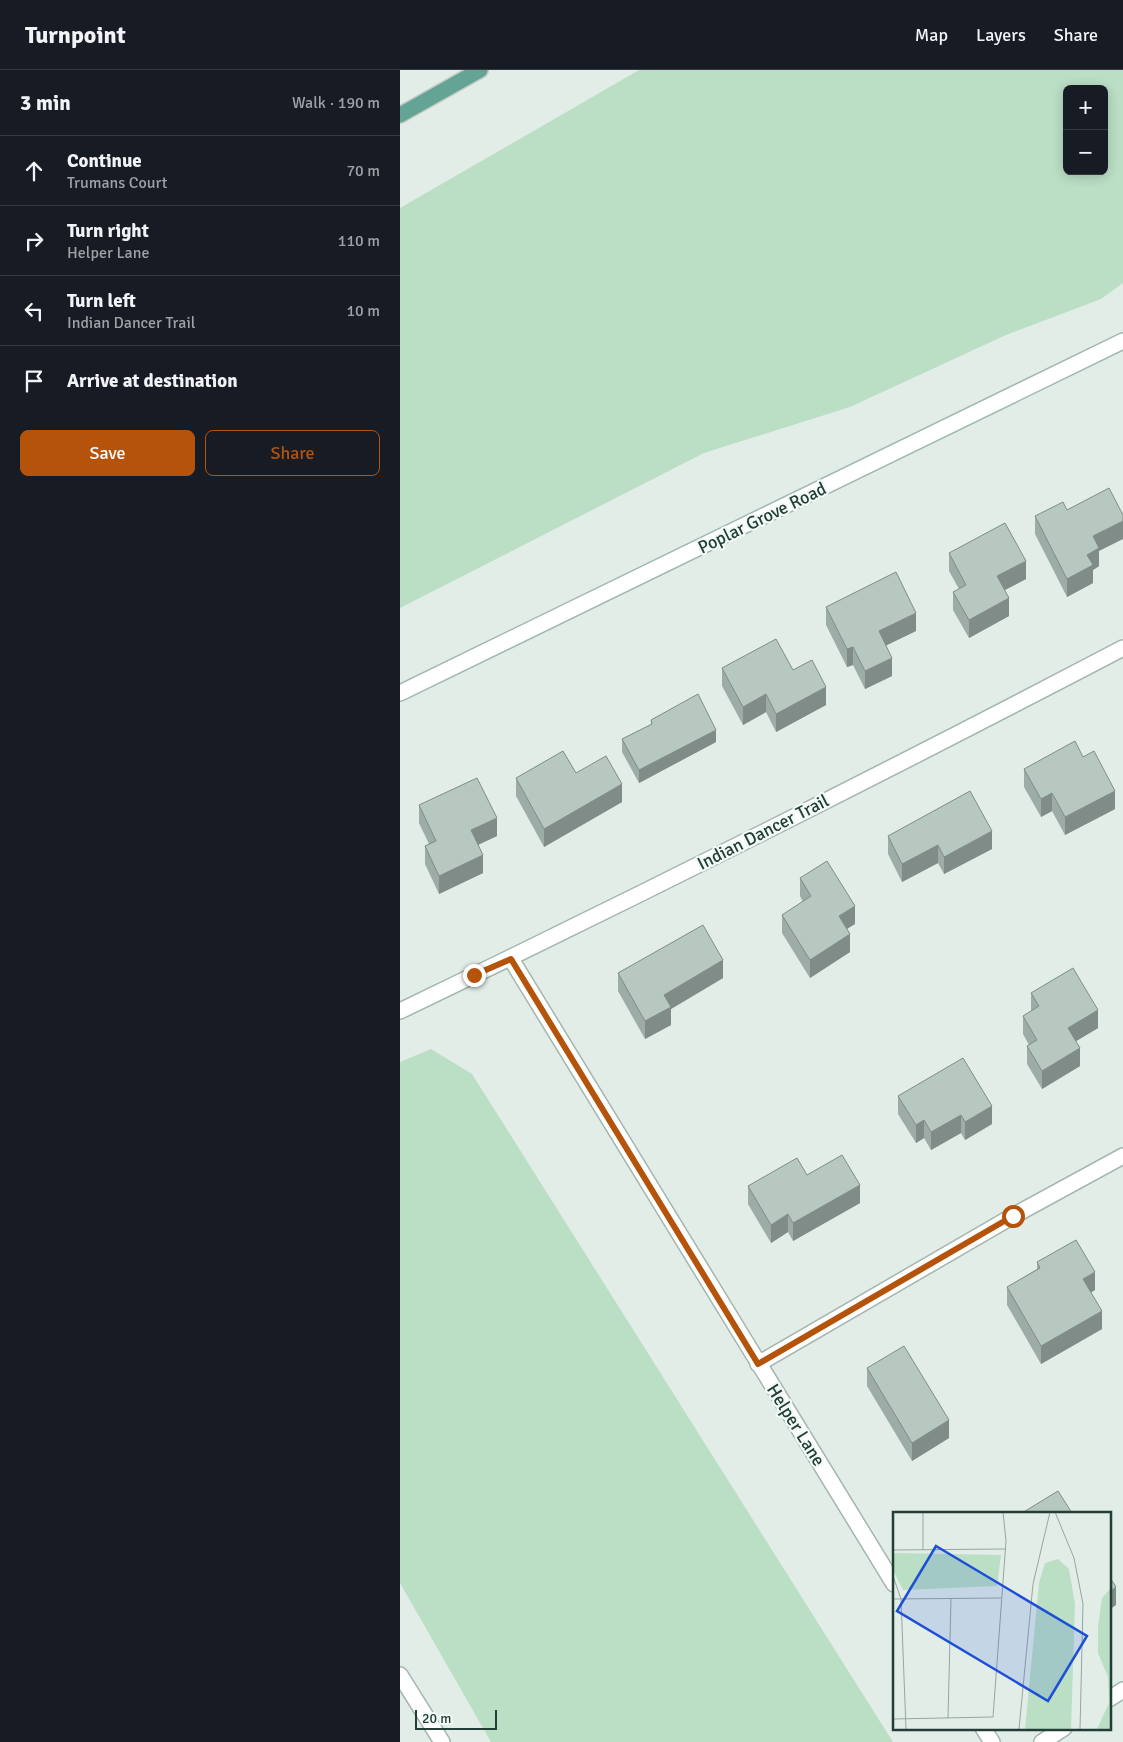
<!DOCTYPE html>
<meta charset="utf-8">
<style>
:root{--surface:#171b24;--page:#20242c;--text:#f1f3f6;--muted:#9ea1a6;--line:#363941;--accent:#b45309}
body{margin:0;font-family:Signika,sans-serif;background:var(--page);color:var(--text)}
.controls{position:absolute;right:15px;top:15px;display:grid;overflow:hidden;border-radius:8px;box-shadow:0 2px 12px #0003}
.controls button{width:45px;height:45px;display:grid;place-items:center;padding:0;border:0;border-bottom:1px solid var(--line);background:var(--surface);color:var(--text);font:25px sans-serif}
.scale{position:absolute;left:15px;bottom:12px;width:82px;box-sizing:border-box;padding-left:5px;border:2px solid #213f37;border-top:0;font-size:14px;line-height:18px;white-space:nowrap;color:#213f37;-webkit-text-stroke:4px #f3f9f6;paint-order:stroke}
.stop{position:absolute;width:15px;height:15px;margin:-11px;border:4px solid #b45309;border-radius:50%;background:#fff}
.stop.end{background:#b45309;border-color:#fff;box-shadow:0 1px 5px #0008}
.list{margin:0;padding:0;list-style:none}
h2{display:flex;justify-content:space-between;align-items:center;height:65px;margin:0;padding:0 20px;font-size:21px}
h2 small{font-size:16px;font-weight:400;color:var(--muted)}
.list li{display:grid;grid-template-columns:32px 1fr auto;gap:15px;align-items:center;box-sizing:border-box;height:70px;padding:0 20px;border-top:1px solid var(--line)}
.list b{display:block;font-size:19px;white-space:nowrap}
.list p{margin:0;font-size:16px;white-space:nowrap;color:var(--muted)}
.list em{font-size:16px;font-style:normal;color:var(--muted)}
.actions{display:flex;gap:10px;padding:15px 20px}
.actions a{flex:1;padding:11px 0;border:1px solid var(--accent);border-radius:8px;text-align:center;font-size:18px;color:var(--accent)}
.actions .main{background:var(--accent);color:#fff}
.icon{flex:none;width:28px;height:28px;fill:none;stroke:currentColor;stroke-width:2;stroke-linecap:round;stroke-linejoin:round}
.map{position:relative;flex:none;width:723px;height:1672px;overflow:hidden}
header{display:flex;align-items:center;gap:30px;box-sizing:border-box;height:70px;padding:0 25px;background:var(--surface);border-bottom:1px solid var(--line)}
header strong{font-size:24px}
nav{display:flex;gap:28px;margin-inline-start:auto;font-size:18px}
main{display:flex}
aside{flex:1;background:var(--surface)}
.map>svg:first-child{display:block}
.green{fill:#badfc4;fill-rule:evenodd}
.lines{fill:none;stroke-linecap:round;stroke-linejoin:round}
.street-casing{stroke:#a4b5af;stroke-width:18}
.secondary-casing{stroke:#a0b9b0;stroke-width:18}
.primary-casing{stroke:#c1c9c7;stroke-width:18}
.street{stroke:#fff;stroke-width:15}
.secondary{stroke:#fff;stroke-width:15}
.primary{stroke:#64a494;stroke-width:15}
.wall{fill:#9daca6}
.shaded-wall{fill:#808c87}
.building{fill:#b7c8c1;stroke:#808c87}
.route{stroke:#b45309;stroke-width:6}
.labels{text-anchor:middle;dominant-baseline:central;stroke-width:4.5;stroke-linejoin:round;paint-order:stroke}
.street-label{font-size:18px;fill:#213f37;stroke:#f3f9f6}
.inset-road{fill:none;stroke:#95a7a1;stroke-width:1}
.view{fill:#1d4ed8;fill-opacity:0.15;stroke:#1d4ed8;stroke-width:2.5}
.inset-edge{fill:none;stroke:#213f37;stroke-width:2.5}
</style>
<header>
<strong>Turnpoint</strong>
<nav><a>Map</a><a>Layers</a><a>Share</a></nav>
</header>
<main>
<aside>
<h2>3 min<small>Walk · 190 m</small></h2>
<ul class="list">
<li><svg class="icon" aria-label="ahead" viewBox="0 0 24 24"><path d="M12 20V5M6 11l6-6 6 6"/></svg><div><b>Continue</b><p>Trumans Court</p></div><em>70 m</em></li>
<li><svg class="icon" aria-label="right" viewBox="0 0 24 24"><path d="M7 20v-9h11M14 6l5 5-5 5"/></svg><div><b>Turn right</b><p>Helper Lane</p></div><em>110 m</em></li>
<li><svg class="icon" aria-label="left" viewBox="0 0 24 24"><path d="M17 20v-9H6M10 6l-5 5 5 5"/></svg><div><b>Turn left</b><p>Indian Dancer Trail</p></div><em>10 m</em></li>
<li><svg class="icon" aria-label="arrive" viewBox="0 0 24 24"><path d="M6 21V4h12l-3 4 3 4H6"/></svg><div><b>Arrive at destination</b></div></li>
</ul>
<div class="actions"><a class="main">Save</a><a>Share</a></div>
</aside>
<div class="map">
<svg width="723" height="1672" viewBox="0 0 723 1672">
<rect width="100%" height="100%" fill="#e2ede8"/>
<path class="green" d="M239,0H723V213L701,229L606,265L450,337L304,383L0,538V138ZM667,19H704V101H667Z
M31,979L72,1004L493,1672H91L0,1513V992Z"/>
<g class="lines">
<defs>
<path id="street" d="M111,889L494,1514
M0,941C243,824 484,703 723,578
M358,1294L613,1146L723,1086
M0,1605L42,1672
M709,1629L723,1620
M583,1658L592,1672
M642,1672L664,1658"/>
<path id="secondary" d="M0,623L723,271"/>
<path id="primary" d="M0,45L80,0"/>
</defs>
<use href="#street" class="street-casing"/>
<use href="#secondary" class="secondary-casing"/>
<use href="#primary" class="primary-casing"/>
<use href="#street" class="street"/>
<use href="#secondary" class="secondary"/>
<use href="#primary" class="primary"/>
</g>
<path class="wall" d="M667,440L699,481V496L693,500V513L667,527L635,464V446Z
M549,483L626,509L605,520L609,546L569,568L553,540V522L559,519L549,501Z
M426,537L516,561L486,575L492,606L465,619L453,595L447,597L426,555Z
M322,598L426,635L376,662L366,642L343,655L322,616Z
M251,650L316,672L239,713L222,682V669L251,655Z
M683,687L715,739L665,765L652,741L641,747L624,717V699Z
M116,708L222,732L144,777L116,726Z
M19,735L97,766L78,775L83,803L39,824L25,794V776L29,774L19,753Z
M488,766L592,779L544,804L538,793L502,812L488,784Z
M400,808L455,854L447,858L450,882L410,908L382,863V845L403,832L400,826Z
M218,903L323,908L271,939V955L245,969L218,921Z
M631,923L698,958L676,971L680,996L642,1019L627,994V976L629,975L623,964V946L631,941Z
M498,1026L592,1054L565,1070L561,1063L531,1080L524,1068L516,1073L498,1044Z
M407,1105L460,1133L393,1171L388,1162L371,1173L348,1134V1116Z
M637,1192L695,1220L691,1222L702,1259L641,1294L607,1235V1217L637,1199Z
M467,1298L549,1368L512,1391L467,1316Z"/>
<path class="shaded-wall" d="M723,451V469L699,481V496L693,500V513L667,527V509L687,485L693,466Z
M626,491V509L597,524V506Z
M609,528V546L569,568V550Z
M516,543V561L479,579V561Z
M453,577V595L447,597V579Z
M492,588V606L465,619V601Z
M426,617V635L376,662V644Z
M366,624V642L343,655V637Z
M316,660V672L239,713V700Z
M222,714V732L144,777V759Z
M715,721V739L665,765V747Z
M652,723V741L641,747V729Z
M97,748V766L71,778V760Z
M592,761V779L544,804V787Z
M538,775V793L502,812V794Z
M83,785V803L39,824V806Z
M455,836V854L439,864V846Z
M450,864V882L410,908V890Z
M323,890V908L271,939V955L245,969V951L264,925Z
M698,940V958L668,976V958Z
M680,978V996L642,1019V1001Z
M592,1036V1054L565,1070V1052Z
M561,1045V1063L531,1080V1062Z
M524,1050V1068L516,1073V1055Z
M460,1115V1133L393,1171V1153Z
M388,1144V1162L371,1173V1155Z
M695,1202V1220L683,1227V1209Z
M702,1241V1259L641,1294V1276Z
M549,1350V1368L512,1391V1373Z
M716,1517V1535L709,1540V1522Z"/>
<path class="building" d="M709,418L723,445V451L693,466L699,478L687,485L693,495L667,509L635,446L663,432L667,440Z
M605,453L626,491L597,506L609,528L569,550L553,522L566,515L549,483Z
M496,502L516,543L479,561L492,588L465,601L453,577L447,579L426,537Z
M376,569L393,600L412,590L426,617L376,644L366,624L343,637L322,598Z
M298,624L316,660L239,700L222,669L252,654L251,650Z
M675,671L683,687L694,681L715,721L665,747L652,723L641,729L624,699Z
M163,681L176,703L206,686L222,714L144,759L116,708Z
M77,708L97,748L71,760L83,785L39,806L25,776L36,771L19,735Z
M570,721L592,761L544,787L538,775L502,794L488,766Z
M427,791L455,836L439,846L450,864L410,890L382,845L411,826L400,808Z
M303,855L323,890L264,925L271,937L245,951L218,903Z
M673,898L698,940L668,958L680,978L642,1001L627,976L637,970L623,946L639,936L631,923Z
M563,988L592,1036L565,1052L561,1045L531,1062L524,1050L516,1055L498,1026Z
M442,1085L460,1115L393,1153L388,1144L371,1155L348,1116L397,1088L407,1105Z
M676,1170L695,1202L683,1209L702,1241L641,1276L607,1217L640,1198L637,1192Z
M504,1276L549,1350L512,1373L467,1298Z
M658,1421L672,1443H622Z
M709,1506L716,1517L709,1522Z"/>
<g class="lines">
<path class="route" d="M74,905L111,889L358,1294L613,1146"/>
</g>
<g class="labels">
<g class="street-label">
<text transform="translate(362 448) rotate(-26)">Poplar Grove Road</text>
<text transform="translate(363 762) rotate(-27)">Indian Dancer Trail</text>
<text transform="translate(396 1355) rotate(58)">Helper Lane</text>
</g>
</g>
<g transform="translate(493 1442)">
<rect width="218" height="218" fill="#e2ede8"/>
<path d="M0,41L108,43L104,74L10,78L0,58ZM165,47L176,57L182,92L178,217H132L146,71L152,51ZM217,77V217H204L216,191L215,165L205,141V115L209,86Z" fill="#badfc4"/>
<path class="inset-road" d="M30,0V38M162,0L181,46L190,92L187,217M0,38L113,37M0,64L8,87L13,217M0,87L108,86M100,205L113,29L110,0M55,206L58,86M0,207L100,205M126,217L140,72L157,0"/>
<path class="view" d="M43,34L194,124L155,189L4,99Z"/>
<rect width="218" height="218" class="inset-edge"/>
</g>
</svg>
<div class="controls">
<button>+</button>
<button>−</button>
</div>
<div class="scale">20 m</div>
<div class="stop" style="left:613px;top:1146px"></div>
<div class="stop end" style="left:74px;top:905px"></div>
</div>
</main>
